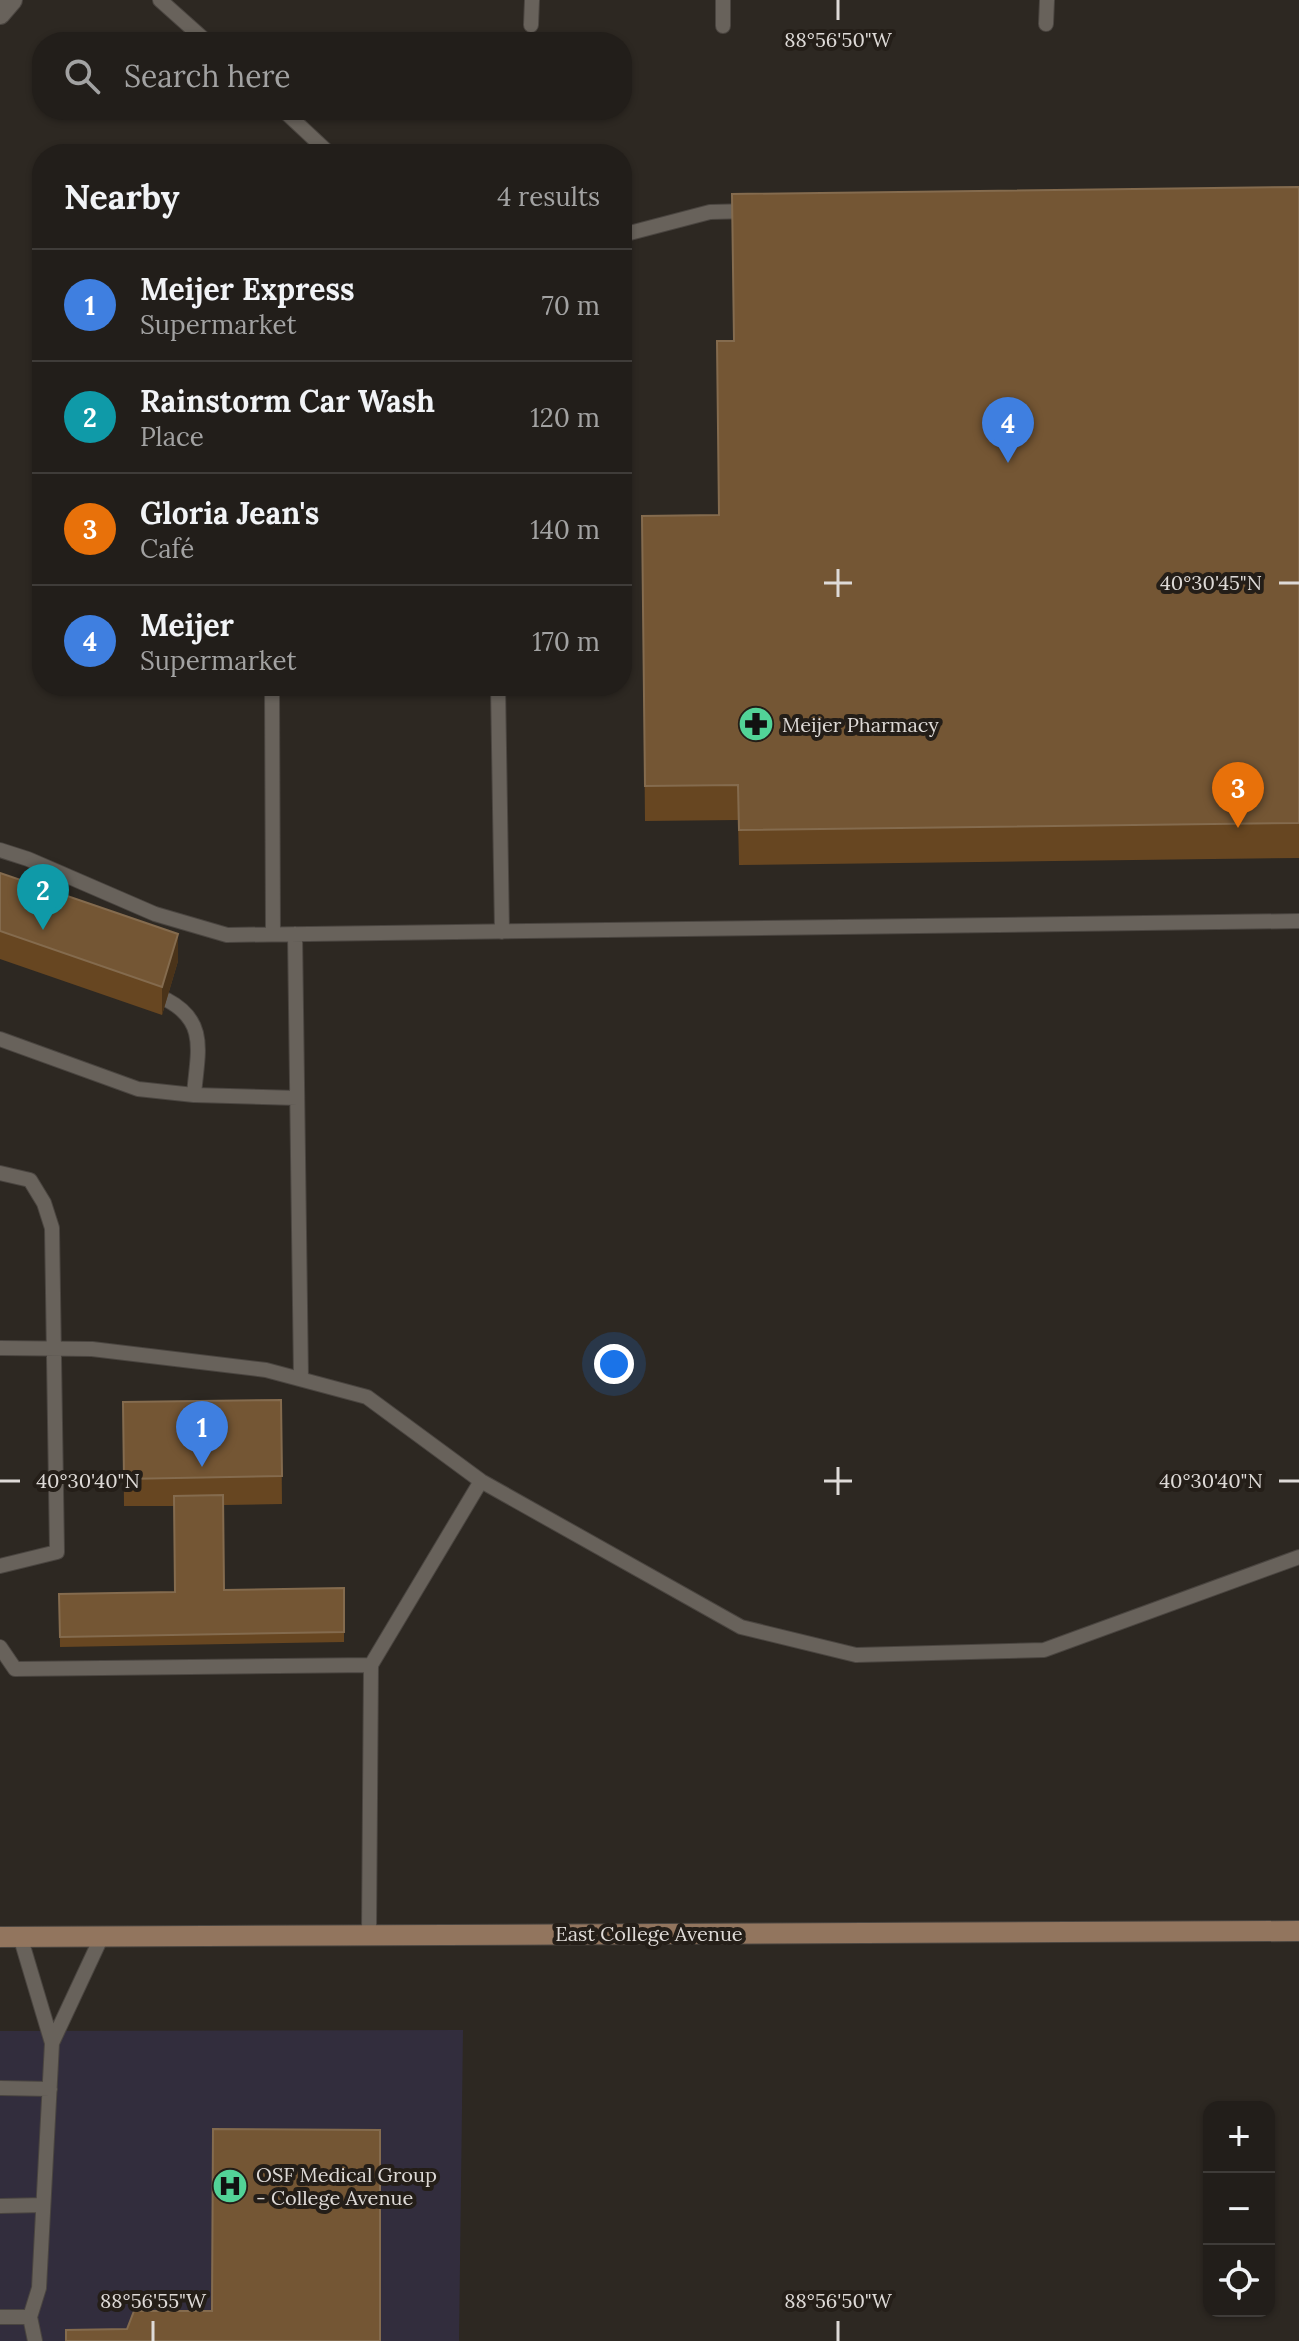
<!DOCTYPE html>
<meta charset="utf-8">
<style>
:root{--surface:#221e1a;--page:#2a2723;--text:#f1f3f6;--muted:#a2a2a2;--line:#3f3c39;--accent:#2563eb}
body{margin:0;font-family:Lora,serif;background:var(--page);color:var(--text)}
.controls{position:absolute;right:24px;bottom:24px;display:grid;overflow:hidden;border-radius:16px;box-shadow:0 2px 6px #0004}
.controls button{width:72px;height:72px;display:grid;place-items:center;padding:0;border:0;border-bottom:2px solid var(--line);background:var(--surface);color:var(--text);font:40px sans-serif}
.you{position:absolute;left:614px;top:1364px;width:28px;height:28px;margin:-20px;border:6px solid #fff;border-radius:50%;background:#1a73e8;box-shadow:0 0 0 12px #1a73e833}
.badge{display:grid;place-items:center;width:52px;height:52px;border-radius:50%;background:var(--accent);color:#fff;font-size:26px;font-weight:700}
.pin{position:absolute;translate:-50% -66px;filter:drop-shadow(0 2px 4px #0008)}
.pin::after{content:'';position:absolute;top:42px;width:28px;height:24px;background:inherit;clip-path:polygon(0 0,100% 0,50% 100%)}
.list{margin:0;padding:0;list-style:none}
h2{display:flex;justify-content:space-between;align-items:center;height:104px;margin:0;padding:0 32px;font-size:34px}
h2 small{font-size:26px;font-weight:400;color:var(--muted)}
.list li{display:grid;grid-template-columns:52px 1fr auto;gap:24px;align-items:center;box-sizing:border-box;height:112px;padding:0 32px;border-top:2px solid var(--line)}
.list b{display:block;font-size:30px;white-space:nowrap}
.list p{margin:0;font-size:26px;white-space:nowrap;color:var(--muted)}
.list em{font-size:26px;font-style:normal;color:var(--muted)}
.icon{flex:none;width:44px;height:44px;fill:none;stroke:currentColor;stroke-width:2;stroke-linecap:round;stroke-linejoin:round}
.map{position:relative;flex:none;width:1299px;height:2341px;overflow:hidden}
.search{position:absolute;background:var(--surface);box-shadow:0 2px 6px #0004;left:32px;top:32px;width:600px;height:88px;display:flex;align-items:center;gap:20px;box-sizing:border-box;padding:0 28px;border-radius:32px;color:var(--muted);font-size:30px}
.panel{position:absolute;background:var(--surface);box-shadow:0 2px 6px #0004;left:32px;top:144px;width:600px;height:552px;border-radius:32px}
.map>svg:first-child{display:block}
.medical{fill:#322d3d}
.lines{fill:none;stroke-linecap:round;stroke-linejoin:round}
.service-casing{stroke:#4a4540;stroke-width:16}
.tertiary-casing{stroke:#4a4540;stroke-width:22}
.secondary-casing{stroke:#4a4540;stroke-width:22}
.service{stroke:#68625b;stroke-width:14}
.tertiary{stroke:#68625b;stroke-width:20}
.secondary{stroke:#92755e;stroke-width:20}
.wall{fill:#674621}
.shaded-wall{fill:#4a3319}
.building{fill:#745634;stroke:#846b4e;stroke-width:2}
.ticks{fill:none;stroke:#dedad7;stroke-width:3}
.labels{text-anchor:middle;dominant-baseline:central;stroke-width:8;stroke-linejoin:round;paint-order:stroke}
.poi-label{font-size:20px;fill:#dedad7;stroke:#241e18;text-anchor:start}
.street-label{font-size:20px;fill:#dedad7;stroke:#241e18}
.ticks-label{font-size:20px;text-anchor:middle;fill:#dedad7;stroke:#241e18;stroke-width:8;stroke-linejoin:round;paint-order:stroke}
</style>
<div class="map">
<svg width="1299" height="2341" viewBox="0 0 1299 2341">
<rect width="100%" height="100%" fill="#2d2822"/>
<path class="medical" d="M463,2030L459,2341H0V2031Z"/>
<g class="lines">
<defs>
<path id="service" d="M160,0L207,42
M1046,24L1047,0
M531,25L532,0
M723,26V0
M283,110L330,154
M622,235L710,212L751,211
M272,686L273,934
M498,686L502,932
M0,850L28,859L155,914L227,935L1299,921
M295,934L301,1379
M167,1000C209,1022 197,1054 194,1095
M0,1039L138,1089L194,1095L297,1098
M0,1173L30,1180L44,1203L52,1228L57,1552L0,1566
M0,1348L92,1349L266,1370L367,1397L481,1481L741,1627L856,1655L1044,1650L1299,1557
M0,1647L15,1669L371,1665
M369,1934L371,1665L481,1481
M52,2043L102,1936
M0,2088L50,2089
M0,2206L43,2205
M0,2317H30L39,2288L52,2043L20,1936
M30,2317L35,2341"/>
<path id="tertiary" d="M0,14L12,0"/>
<path id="secondary" d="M0,1937L1299,1931"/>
</defs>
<use href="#service" class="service-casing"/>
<use href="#tertiary" class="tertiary-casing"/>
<use href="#secondary" class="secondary-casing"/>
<use href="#service" class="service"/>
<use href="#tertiary" class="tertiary"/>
<use href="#secondary" class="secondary"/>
</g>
<path class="wall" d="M1299,187V858L739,865L738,820L645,821L642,516L718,515L734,341Z
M0,873L178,961L162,1015L0,959Z
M281,1400L282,1504L224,1505V1590L344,1588V1642L60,1647L59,1594L175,1592L174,1506H124L123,1402Z"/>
<path class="shaded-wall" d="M178,934V961L162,1015V987Z"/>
<path class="building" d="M1299,187V823L739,830L738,785L645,786L642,516L719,515L717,341H734L732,194Z
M0,873L178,934L162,987L0,931Z
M281,1400L282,1476L124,1479L123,1402Z
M223,1495L224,1590L344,1588V1632L60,1637L59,1594L175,1592L174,1496Z
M213,2129L380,2130V2341H66V2330L127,2329L134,2311H212Z"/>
<path class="ticks" d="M838,0V20M838,569V597M824,583H852M1279,583H1299M838,1467V1495M0,1481H20M824,1481H852M1279,1481H1299M153,2321V2341M838,2321V2341"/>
<defs>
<symbol id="pharmacy-disc" viewBox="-11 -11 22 22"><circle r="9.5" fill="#52d397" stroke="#241e18"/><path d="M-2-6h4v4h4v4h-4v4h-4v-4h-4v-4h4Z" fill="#111"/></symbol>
<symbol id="hospital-disc" viewBox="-11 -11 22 22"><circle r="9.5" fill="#52d397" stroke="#241e18"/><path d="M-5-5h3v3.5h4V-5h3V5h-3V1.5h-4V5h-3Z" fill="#111"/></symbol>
</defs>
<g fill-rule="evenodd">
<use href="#pharmacy-disc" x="736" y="704" width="40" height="40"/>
<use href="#hospital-disc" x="210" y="2166" width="40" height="40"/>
</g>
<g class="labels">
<g class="poi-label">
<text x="782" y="724">Meijer Pharmacy</text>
<text x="256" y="2174">OSF Medical Group<tspan x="256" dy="23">- College Avenue</tspan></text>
</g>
<g class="street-label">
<text x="649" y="1933">East College Avenue</text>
</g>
</g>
<g class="ticks-label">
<text x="838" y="47">88°56'50"W</text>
<text x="1211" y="590">40°30'45"N</text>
<text x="88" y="1488">40°30'40"N</text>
<text x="1211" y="1488">40°30'40"N</text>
<text x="153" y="2308">88°56'55"W</text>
<text x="838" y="2308">88°56'50"W</text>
</g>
</svg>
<div class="controls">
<button>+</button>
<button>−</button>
<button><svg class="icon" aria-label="locate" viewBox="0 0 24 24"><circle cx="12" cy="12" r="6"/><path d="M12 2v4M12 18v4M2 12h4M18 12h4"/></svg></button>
</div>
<div class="you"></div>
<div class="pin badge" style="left:202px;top:1467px;background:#3f7fe0">1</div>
<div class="pin badge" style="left:43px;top:930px;background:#0f9aa8">2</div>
<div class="pin badge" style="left:1238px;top:828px;background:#e8710a">3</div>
<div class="pin badge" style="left:1008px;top:463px;background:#3f7fe0">4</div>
<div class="search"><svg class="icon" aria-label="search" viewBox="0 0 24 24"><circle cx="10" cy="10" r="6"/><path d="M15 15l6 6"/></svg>Search here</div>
<section class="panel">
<h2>Nearby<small>4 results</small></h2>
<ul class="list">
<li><span class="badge" style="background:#3f7fe0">1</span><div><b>Meijer Express</b><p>Supermarket</p></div><em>70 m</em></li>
<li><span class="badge" style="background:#0f9aa8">2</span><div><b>Rainstorm Car Wash</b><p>Place</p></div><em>120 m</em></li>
<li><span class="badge" style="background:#e8710a">3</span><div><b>Gloria Jean's</b><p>Café</p></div><em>140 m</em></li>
<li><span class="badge" style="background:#3f7fe0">4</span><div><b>Meijer</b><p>Supermarket</p></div><em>170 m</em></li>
</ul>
</section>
</div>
